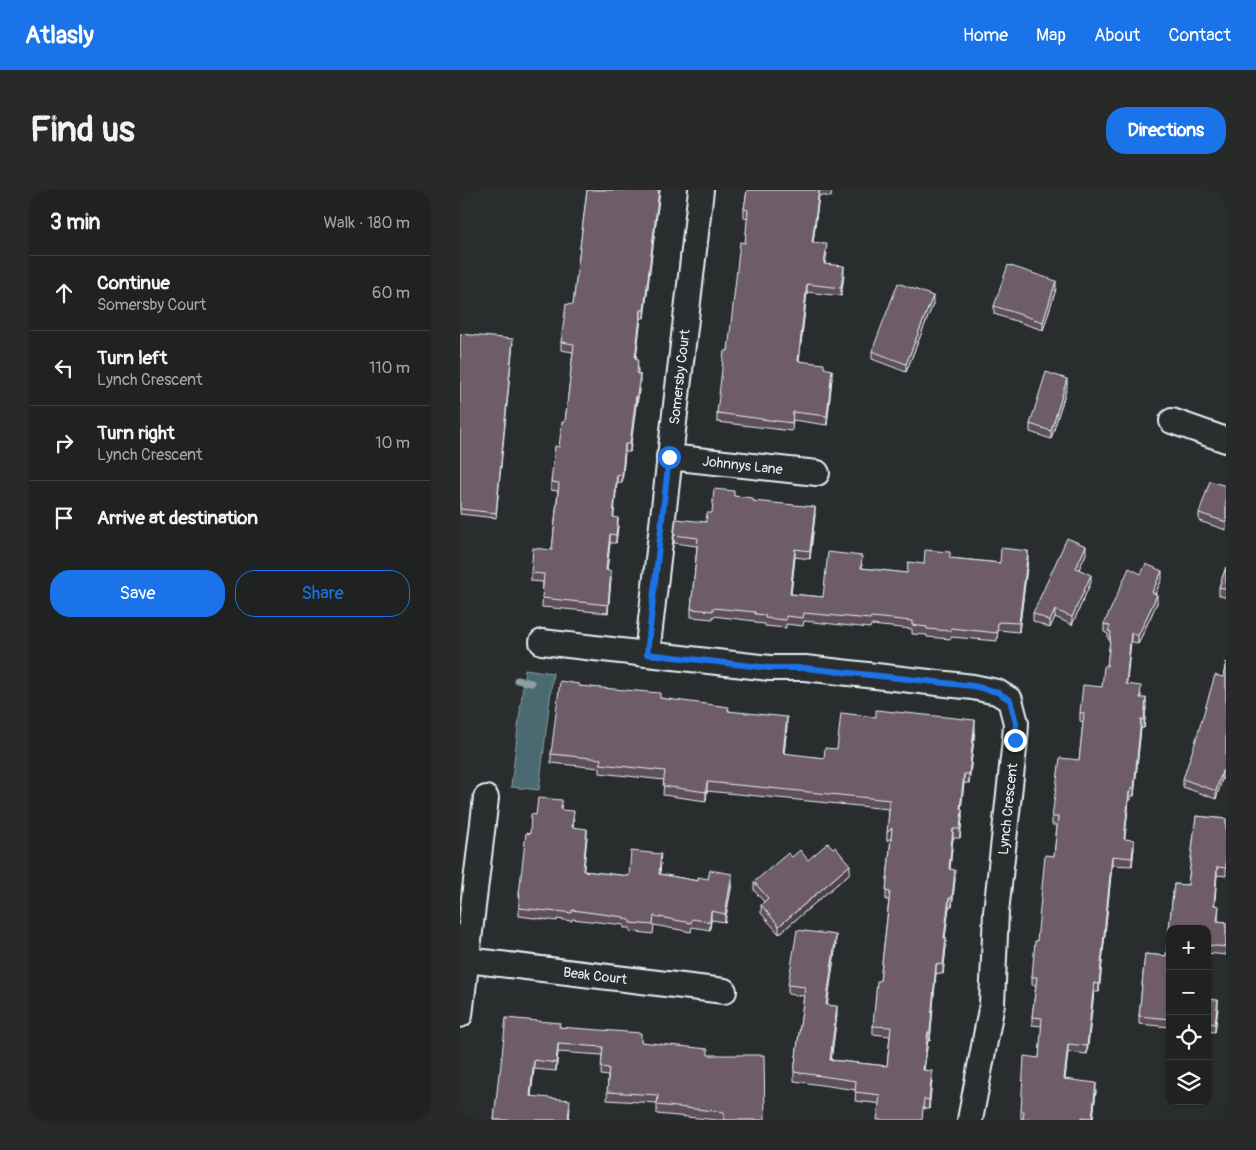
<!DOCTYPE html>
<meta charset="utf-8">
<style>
:root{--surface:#202222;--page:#282a2a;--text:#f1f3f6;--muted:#a2a4a5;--line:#3d3f40;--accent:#1a73e8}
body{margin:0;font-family:Pangolin,sans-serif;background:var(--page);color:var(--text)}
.controls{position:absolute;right:15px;bottom:15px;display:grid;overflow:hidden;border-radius:10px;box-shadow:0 1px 4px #0004}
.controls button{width:45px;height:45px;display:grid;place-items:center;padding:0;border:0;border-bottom:1px solid var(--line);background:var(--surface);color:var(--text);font:25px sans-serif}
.stop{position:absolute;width:15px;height:15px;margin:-11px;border:4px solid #1a73e8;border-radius:50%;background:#fff}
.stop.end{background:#1a73e8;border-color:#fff;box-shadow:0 1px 5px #0008}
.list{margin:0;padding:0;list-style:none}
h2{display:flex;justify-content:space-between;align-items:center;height:65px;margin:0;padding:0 20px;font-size:21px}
h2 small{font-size:16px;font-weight:400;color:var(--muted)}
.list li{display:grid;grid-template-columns:32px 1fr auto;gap:15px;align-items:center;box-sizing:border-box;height:75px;padding:0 20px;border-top:1px solid var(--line)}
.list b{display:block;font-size:19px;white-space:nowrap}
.list p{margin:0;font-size:16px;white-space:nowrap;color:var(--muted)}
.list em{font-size:16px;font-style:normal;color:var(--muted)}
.actions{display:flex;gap:10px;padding:15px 20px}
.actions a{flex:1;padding:11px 0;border:1px solid var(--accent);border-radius:20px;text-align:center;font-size:18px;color:var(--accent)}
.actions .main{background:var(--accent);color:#fff}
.icon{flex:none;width:28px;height:28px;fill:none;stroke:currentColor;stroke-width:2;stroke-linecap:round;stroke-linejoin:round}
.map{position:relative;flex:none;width:766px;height:930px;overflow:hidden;border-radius:20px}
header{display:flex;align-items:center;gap:30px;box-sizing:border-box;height:70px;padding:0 25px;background:var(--accent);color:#fff}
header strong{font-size:24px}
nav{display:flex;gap:28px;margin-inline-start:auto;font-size:18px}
.intro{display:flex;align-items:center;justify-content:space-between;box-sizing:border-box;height:120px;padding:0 30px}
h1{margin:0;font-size:35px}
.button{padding:12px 22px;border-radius:20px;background:var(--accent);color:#fff;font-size:18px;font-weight:700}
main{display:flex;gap:30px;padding:0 30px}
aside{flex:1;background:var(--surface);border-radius:20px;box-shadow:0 1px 4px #0004}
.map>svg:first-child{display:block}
.water{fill:#4c6970;stroke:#8a9fa6}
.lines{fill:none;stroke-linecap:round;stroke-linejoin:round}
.stream{stroke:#8a9fa6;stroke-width:7}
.minor-casing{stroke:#e8f1f8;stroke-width:28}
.minor{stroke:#2a2d2e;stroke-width:24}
.wall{fill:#5f5059;stroke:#e8f1f8}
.shaded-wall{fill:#4d4148;stroke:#e8f1f8}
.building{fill:#6e5d67;stroke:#e8f1f8}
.route{stroke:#1a73e8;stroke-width:6}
.labels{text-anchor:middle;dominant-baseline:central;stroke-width:4.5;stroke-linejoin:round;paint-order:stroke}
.street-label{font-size:14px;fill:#e8f1f8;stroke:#2a2d2e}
</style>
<header>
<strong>Atlasly</strong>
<nav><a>Home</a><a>Map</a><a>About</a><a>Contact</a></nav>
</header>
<div class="intro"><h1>Find us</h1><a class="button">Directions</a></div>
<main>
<aside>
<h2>3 min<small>Walk · 180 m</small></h2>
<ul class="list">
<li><svg class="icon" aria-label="ahead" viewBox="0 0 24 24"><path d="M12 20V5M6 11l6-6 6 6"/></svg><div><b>Continue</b><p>Somersby Court</p></div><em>60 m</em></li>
<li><svg class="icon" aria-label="left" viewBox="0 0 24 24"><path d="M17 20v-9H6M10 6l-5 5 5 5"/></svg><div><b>Turn left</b><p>Lynch Crescent</p></div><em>110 m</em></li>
<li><svg class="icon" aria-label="right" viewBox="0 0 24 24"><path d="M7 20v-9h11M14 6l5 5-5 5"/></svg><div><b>Turn right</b><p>Lynch Crescent</p></div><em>10 m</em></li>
<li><svg class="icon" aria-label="arrive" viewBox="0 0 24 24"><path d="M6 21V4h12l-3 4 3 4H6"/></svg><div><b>Arrive at destination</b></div></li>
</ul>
<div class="actions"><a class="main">Save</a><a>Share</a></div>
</aside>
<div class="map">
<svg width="766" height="930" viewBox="0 0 766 930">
<rect width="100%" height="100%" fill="#2a2d2e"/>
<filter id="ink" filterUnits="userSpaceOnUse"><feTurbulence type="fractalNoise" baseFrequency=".02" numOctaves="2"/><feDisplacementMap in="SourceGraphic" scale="10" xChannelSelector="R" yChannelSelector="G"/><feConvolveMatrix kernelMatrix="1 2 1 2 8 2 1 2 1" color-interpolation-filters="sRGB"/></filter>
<g filter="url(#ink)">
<path class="water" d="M65,479L93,483L79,600L51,597Z"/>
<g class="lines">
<path class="stream" d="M57,490L71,493"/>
<defs>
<g id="minor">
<path d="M712,231L766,250"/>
<path id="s1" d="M209,267L357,283"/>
<path d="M82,452L310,478H345L513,497L537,502L550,510L556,533L555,550L536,722L532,814L510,930"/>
<path id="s2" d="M187,464L241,0"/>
<path id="s3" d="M7,770L264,801"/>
<path d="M0,825L26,608"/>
</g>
</defs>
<use href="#minor" class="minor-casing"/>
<use href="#minor" class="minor"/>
</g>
<path class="wall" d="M127,0H200L184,128H181L176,168L178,177V184L180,192L177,215H176L170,262H165L162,293L157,292L153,327L158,336L156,353H150L147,380L151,389L148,423L82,417L83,392L71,391V383L92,360L98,301L91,300V292L105,232L113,162L101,160V152L113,115Z
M287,0H372L371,7L359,5L353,53L367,63L365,74L384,85L381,106L347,102L339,171L364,179L372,188L367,235L333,230L332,241L257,232V223L268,161L285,53L288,28L284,27V19Z
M596,99L583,140L534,124V116Z
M473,114L446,182L412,169V161Z
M0,144L53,153L36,328L0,324Z
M607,197L591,249L570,242V234Z
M766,296V340L739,331V323Z
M274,306L293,311L355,325L350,369L335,367L331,404L363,407L402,374V378L447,383L464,374L490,368L540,373L568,369L559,442L538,440L537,451L491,447V449L467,447V445L452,444V439L411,435L410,438L344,431L343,436L326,434V438L305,436V434L295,433V431L253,426V429L231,427V419L237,356L214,353V345L246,332L252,323Z
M626,364L619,379L631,392L612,435L595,427L590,438L573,431V423Z
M766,377V408L759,405V397Z
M681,384L702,389L695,404L697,413L678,454L671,451L666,494L681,504V508L686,517L684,538H681L674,606H671V610H669L664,649L674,658L672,676L652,675L639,802H634L627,864L608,862L605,889L636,901L633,930H563L564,929H561V921L579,868L582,836L572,835V827L576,795H572V787L577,751L594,666L597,635H592V627L619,570L623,532L620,531V523L642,497L647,476L650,450L648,449V444L644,442V434Z
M766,472V590L762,589L756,609L723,597V589L763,487Z
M119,496L200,508L269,521L327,536L324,564L364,568L377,559L515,539L509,593H504L501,619L502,628L500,648H493L490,679L495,689L492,717H489L485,748L486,757L483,784L476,783L470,851L468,850L464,880L472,890L469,919L395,911L396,900L334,891V882L344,806L328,804V795L376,754L367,815L377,825L371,870L427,876L430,846L413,844V836L420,791L429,710H426V701L431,647L427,651L429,619L247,601L246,611L203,605L204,590L140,583V578L91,573V564Z
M102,620L114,629L113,637L127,647L123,681L169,686L201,673L200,684L238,691L272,693L265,732L251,730L250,740L232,737L231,742L194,735L193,744L170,741V738H164V735L112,729V731L97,729V731L59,726V704L70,644L76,625Z
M736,626L766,629V686L757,685L754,715L759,716L758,731L766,732V765L747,763V739H710V837L679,834V826L685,764L706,766L714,694L728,695Z
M332,667L348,670L390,683L319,744L301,723V715L304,712L294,700V692Z
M747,809L758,818L755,842L747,841Z
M100,837L181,852L248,865L305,930H257L197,924V913L147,910L148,886L141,885L142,865L98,862L96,881L74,879L71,906L110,918L109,930H34L40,883Z"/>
<path class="shaded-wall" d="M199,0H200L184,128V120Z
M359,0V5L352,61V53Z
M384,76V85L381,106V98Z
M596,91V99L583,140V132Z
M347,94V102L338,179V171Z
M473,106V114L446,182V174Z
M181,120V128L175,177V168Z
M372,180V188L367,235V226Z
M180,184V192L177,215V206Z
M607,189V197L591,249V241Z
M176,206V215L170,262V254Z
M165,254V262L162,293V285Z
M157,284V292L153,335V327Z
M355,317V325L350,369V361Z
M158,328V336L156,353V345Z
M150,344V353L146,389V380Z
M626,356V364L616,385V378Z
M335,359V367L330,412V404Z
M568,361V369L559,442V433Z
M151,381V389L148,423V415Z
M702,381V389L692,410V402Z
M631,385V392L612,435V427Z
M697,405V413L678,454V446Z
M595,420V427L590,438V431Z
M671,443V451L666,502V494Z
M686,508V517L684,538V530Z
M327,527V536L323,572V563Z
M681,529V538L674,606V598Z
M515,530V539L509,593V584Z
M762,581V589L756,609V601Z
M504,584V593L500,628V619Z
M247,592V601L246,611V602Z
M669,602V610L664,657V649Z
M502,620V628L500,648V639Z
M432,638V647L427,651V643Z
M127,639V647L123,689V681Z
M493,639V648L489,688V679Z
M674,650V658L672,676V668Z
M652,666V675L639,802V794Z
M390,675V683L319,744V736Z
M757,677V685L754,723V715Z
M495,680V689L492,717V708Z
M272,684V693L265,732V724Z
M489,708V717L484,756V748Z
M251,721V730L250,740V732Z
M376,745V754L366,824V815Z
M486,748V757L483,784V775Z
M476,774V783L470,851V842Z
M634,793V802L627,864V856Z
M758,810V818L755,842V834Z
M377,816V825L370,879V870Z
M468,842V850L463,889V880Z
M98,854V862L96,881V873Z
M608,854V862L604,898V889Z
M74,870V879L70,914V906Z
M472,881V890L469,919V910Z
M636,893V901L632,930V928Z"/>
<path class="building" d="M127,0H199L184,120H181L175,168L178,169L177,184H180L177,206H176L170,254H165L162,285L157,284L153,327L158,328L156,345L150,344L146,380L151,381L148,415L82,408L84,384L71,383L73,358L92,360L99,293L91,292L95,256L99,257L102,232H105L114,154L101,152L106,114L113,115Z
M287,0H359L352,53L367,54L364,74L384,76L381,98L347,94L338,171L364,174V178L372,180L367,226L333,222L332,233L257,223L264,161H268L280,52L285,53L288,20L284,19Z
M548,75L596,91L583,132L534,116Z
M438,93L473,106L446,174L412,161Z
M0,144L53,149L36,323L0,319Z
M586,182L607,189L591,241L570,234Z
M750,291L766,296V332L739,323Z
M254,299L274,301V306L293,308V311L355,317L350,361L335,359L330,404L363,407L368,362L402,366L401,378L447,383L448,372L464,374L465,360L490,362V368L540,373L541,358L568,361L559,433L538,432L537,443L491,438V441L467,439V437L452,435V431L411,427L410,429L344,423L343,428L326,426V430L305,428V425L295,424V422L253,418V421L231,419L238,348L214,345L216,329L246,332L247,323H252Z
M607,348L626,356L616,378L631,385L612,427L595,420L590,431L573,423Z
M686,374L702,381L692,402L697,405L678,446L671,443L666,494L681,496L680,508H686L684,530L681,529L674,598H671V602H669L664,649L674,650L672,668L652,666L639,794L634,793L627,856L608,854L604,889L636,893L632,928L622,927V930H563L564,921H561L564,866L579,868L582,828L572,827L577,787H572L575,751H577L585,665L594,666L598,627H592L600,568L619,570L624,523H620L623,495L642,497L644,476H647L651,442L648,441L650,436L644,434L669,378L681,384Z
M766,377V399L759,397Z
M766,472V582L762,581L756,601L723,589L735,553L755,485L763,487Z
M100,491L119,494V496L200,503V508L269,517L268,521L327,527L323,563L364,568L365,558L377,559L381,523L416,527V520L515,530L509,584H504L500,619L502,620L500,639H493L489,679L495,680L492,708H489L484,748H486L483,775L476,774L470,842H468L463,880L472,881L469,910L464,909L462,930H417L420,905L395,902L396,891L334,882L345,797L328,795L337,740L376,745L366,815L377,816L370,870L427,876L431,837L413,836L417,791H420L430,702L426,701L432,638L427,643L430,610L247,592L246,602L203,596L205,581L140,574L141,569L91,564Z
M78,608L102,610L101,620L114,621L112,637L127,639L123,681L169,686L171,661L201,664L199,684L238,691V687L248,689L250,680L272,684L265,724L251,721L250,732L232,729L231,733L194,726L193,735L170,733V730L164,729V727L112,720V723L97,721V722L59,718L60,704H59L66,643L70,644L71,624L76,625Z
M736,626L766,629V678L757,677L754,715L759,716L757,731L766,732V757L747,755V739H710V829L679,826L685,764L706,766L714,694L728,695Z
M368,653L373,658L375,657L390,675L319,736L301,715L308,708L294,692L328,663L332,667L340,660L348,670Z
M747,809L758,810L755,834L747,833Z
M46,828L100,833L99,837L181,843V852L248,859V865H304L305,930H264V922L197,915L198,905L147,902L149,878L141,877L143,857L98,854L96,873L74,870L70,906L110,910L108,930H34L39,883H40Z"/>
</g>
<g class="lines" filter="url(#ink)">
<path class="route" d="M209,267L187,464L310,478H345L513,496L537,502L550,510L556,533L555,550"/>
</g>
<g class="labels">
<g class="street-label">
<text stroke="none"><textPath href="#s2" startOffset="279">Somersby Court</textPath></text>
<text stroke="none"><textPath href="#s1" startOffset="74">Johnnys Lane</textPath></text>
<text transform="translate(548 619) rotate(-84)">Lynch Crescent</text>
<text stroke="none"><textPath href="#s3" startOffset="129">Beak Court</textPath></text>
</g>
</g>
</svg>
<div class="controls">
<button>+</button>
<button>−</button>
<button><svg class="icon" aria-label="locate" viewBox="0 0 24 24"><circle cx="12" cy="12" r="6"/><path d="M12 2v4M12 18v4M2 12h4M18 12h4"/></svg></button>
<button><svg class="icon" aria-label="layers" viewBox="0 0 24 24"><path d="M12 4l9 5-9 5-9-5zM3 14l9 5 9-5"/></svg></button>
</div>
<div class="stop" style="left:209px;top:267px"></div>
<div class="stop end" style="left:555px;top:550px"></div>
</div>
</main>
